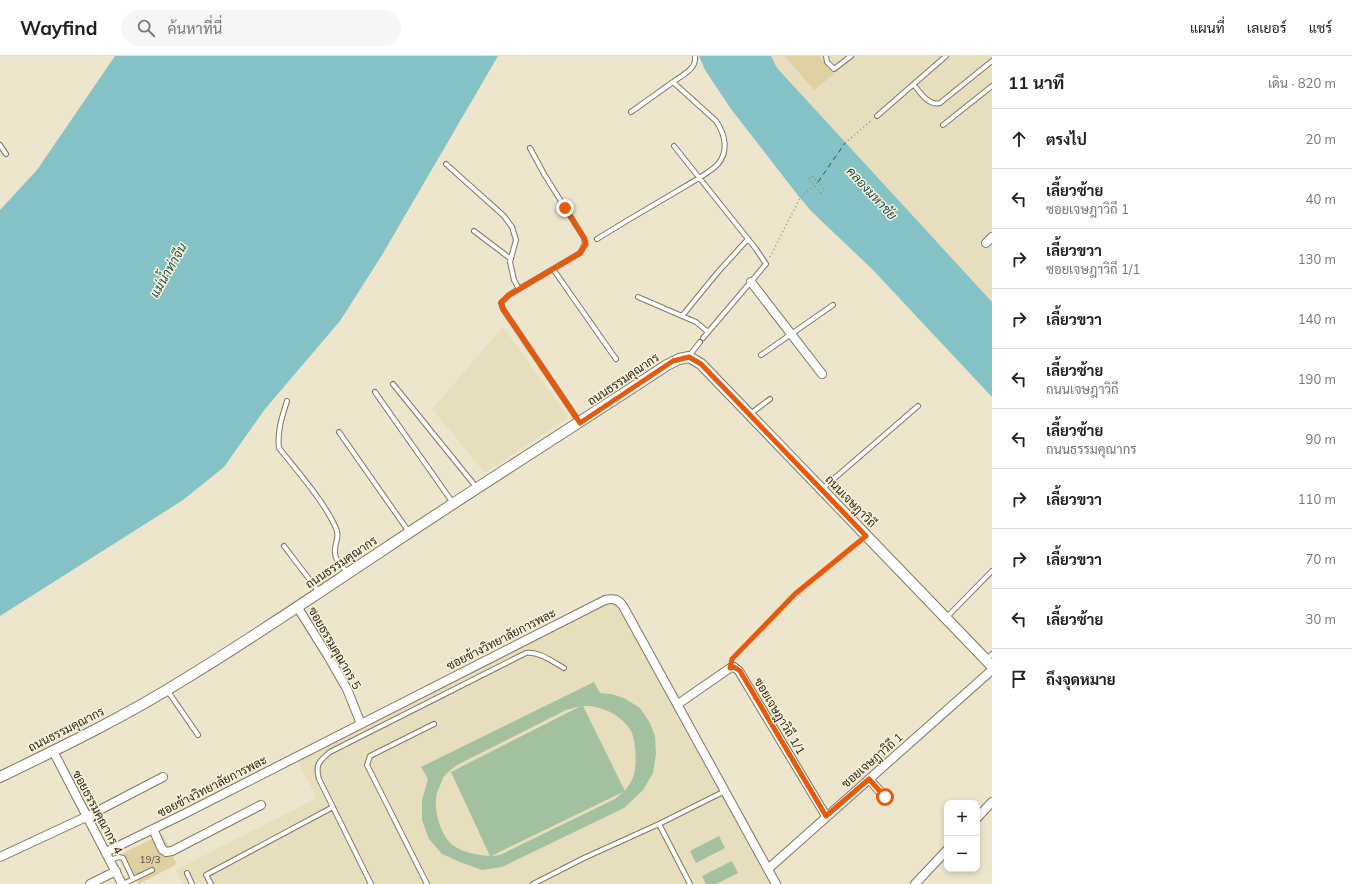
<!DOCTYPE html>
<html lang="th">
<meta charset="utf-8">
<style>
:root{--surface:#fff;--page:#f6f6f6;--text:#202124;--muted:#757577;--line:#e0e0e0}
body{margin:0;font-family:Mulish,Sarabun,sans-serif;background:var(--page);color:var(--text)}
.controls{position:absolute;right:12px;bottom:12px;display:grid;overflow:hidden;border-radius:8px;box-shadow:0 2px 6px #0003}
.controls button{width:36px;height:36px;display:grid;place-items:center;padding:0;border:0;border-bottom:1px solid var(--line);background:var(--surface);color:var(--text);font:20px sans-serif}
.stop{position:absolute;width:12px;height:12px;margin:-9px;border:3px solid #ea580c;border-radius:50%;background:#fff}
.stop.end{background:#ea580c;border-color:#fff;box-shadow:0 1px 4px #0008}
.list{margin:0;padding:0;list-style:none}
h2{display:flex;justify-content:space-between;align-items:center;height:52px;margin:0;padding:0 16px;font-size:17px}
h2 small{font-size:13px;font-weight:400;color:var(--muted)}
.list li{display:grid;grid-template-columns:26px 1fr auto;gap:12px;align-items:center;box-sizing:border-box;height:60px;padding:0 16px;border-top:1px solid var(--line)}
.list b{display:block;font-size:15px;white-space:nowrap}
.list p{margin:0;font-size:13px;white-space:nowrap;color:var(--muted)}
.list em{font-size:13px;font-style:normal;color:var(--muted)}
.icon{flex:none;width:22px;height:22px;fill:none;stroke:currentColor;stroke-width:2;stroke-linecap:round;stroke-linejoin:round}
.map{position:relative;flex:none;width:992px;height:828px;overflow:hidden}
header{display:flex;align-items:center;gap:24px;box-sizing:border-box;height:56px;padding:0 20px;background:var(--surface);border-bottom:1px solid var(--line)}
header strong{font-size:19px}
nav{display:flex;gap:22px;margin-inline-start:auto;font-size:14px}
.search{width:280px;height:36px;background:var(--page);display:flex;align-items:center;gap:10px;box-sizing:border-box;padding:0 14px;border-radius:22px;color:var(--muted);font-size:15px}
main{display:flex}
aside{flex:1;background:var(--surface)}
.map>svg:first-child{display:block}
.built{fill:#e7debd}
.pitch{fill:#a3c0a0;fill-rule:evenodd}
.water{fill:#84c2c5}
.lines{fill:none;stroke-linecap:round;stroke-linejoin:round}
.ferry{stroke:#1c5255;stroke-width:1;stroke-dasharray:5 4;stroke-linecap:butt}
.building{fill:#ded0a1}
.service-casing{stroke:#7f7861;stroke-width:6}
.minor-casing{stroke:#7f7861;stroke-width:10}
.tertiary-casing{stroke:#7f7861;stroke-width:12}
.path{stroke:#95907e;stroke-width:1.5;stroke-dasharray:1 3;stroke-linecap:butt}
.service{stroke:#fff;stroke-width:4}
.minor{stroke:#fff;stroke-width:8}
.tertiary{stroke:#fff;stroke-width:10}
.route{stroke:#ea580c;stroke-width:5}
.labels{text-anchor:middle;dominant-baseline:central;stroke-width:3;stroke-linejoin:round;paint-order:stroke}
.number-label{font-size:10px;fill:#57513e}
.street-label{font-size:12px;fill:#2a271d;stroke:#fbf3da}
.water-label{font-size:13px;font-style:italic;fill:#1c5255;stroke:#fbf3da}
</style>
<header>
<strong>Wayfind</strong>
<div class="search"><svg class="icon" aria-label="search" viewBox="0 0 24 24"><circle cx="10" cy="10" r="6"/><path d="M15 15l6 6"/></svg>ค้นหาที่นี่</div>
<nav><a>แผนที่</a><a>เลเยอร์</a><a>แชร์</a></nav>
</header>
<main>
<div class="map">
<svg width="992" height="828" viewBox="0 0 992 828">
<rect width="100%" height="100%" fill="#ede6cd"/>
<path class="built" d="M771,0H992V246L777,12Z
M503,271L568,361L485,417L432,353Z
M610,547L617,548L620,551L770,828H183L176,814L317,742L298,706Z"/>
<path class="pitch" d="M594,626L600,637L611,638L624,642L640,652L650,667L655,680L656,698L653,717L643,734L624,752L502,811L482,814L460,806L442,798L429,783L422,764V744L428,723L421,711ZM581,650L451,716L490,800C477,799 465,797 454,790C442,782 434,757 436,742C436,737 441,728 443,722C446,717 452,713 457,709L566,654ZM583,650C601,649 622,659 631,675C636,685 637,708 634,718C633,724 628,730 625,735ZM623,736L615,743L500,799L491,800Z
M719,780L725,792L696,807L690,795Z
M732,805L738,817L716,828H706L702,820Z"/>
<path class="water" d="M115,0H498L382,199L340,265L265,353L224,411L183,444L0,560V154L37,114Z
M699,0H771L777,12L992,246V341L872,213L812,156L800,142L731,53L705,14Z"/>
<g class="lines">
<path class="ferry" d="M818,126L845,87"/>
</g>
<path class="building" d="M785,0H819L834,18L814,34Z
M162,778L177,808L139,828L123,797Z"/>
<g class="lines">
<defs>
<path id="service" d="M826,0L827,6L834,13L851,0
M673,26C682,19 697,13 695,0
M914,29C920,36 928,50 940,47L992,5
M877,60L946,0
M943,69L992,30
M0,89L6,98
M674,90L756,193L766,208L703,282
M530,92L544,118L584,182L585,188L580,197L509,239L501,247L503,253L580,367
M446,108L504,160L512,171L516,184L510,206L514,224L519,233
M474,175L511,203
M597,183C624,166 652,150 679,134C690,127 710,117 718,108C729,95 725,78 716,65L673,26L631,56
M553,213L616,303
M638,241L696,266L708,276
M682,260L718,216L748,183
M761,299L833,249
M689,300L700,286
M393,328L477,432
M375,336L453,447
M287,345C282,361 277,375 279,392C297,415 323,444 335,470C341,481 334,486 335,497C335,505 343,511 348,517
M750,358L770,343
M339,376L409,476
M822,433L918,350
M284,490L319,536
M946,562L992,515
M986,604L992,598
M167,634L198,679
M659,768L690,828
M110,804L119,801L123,802L133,823
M187,817L192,828
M123,828L152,814
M211,828L206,819L333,751
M371,828L319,723C315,709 319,705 330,696L526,597C539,595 553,606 564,612
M427,828L367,709L370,700L434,668
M533,828L584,802L659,768L725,735"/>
<path id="minor" d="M986,187L992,181
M751,226L822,318
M298,552L328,600L347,633L361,668
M678,648L730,612L734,611L739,615L826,760
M53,695L122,828
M869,723L885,741
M977,762L992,746
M153,773L162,793L166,796L172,795L261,749
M106,796L184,758L605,544C614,542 618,543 623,550L776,828
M0,801L88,760L163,721
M768,813L992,614
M90,828L116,815
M915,828L947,794"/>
<path id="tertiary" d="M0,721C64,690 128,659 188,621C254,581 318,537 383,494C477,431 573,371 667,309L679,303L689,301L701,308L992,610"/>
</defs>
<use href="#service" class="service-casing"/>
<use href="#minor" class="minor-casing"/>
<use href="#tertiary" class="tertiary-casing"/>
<path class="path" d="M845,87L872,64
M812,120L825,134L821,137L808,123Z
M770,201L800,142L818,126
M732,603L795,538L858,486"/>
<use href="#service" class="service"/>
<use href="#minor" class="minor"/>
<use href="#tertiary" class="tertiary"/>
</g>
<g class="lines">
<path class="route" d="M565,152L584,182L586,188L580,197L509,239L501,246L503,253L580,367L673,305L689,301L701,308L866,480L795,538L732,603L730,612L734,611L740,615L826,760L869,723L885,741"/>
</g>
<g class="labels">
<g class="number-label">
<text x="150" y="803">19/3</text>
</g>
<g class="street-label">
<text transform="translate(623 323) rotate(-34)">ถนนธรรมคุณากร</text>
<text transform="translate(851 445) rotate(46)">ถนนเจษฎาวิถี</text>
<text transform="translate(341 506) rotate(-34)">ถนนธรรมคุณากร</text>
<text transform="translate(501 583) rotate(-27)">ซอยข้างวิทยาลัยการพละ</text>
<text transform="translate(335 592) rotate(60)">ซอยธรรมคุณากร 5</text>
<text transform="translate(780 660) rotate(59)">ซอยเจษฎาวิถี 1/1</text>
<text transform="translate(66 673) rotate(-27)">ถนนธรรมคุณากร</text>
<text transform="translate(872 704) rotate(-41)">ซอยเจษฎาวิถี 1</text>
<text transform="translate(212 730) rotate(-27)">ซอยข้างวิทยาลัยการพละ</text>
<text transform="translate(98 756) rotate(62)">ซอยธรรมคุณากร 4</text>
</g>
<g class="water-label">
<text transform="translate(872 137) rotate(47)">คลองมหาชัย</text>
<text transform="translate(168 214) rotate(-60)">แม่น้ำท่าจีน</text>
</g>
</g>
</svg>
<div class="controls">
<button>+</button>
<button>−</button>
</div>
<div class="stop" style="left:885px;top:741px"></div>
<div class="stop end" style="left:565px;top:152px"></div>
</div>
<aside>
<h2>11 นาที<small>เดิน · 820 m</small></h2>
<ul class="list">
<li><svg class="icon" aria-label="ahead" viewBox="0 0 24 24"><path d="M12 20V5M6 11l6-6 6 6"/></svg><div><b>ตรงไป</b></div><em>20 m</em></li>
<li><svg class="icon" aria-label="left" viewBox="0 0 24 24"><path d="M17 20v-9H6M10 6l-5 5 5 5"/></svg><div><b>เลี้ยวซ้าย</b><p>ซอยเจษฎาวิถี 1</p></div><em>40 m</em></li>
<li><svg class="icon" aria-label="right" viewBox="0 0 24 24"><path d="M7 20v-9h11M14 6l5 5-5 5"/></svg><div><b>เลี้ยวขวา</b><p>ซอยเจษฎาวิถี 1/1</p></div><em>130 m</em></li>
<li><svg class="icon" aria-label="right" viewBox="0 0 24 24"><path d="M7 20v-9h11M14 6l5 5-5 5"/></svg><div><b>เลี้ยวขวา</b></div><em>140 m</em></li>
<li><svg class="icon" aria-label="left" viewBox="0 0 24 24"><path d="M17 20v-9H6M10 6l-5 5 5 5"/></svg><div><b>เลี้ยวซ้าย</b><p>ถนนเจษฎาวิถี</p></div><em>190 m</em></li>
<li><svg class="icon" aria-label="left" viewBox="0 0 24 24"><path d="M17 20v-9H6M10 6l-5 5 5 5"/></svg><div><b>เลี้ยวซ้าย</b><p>ถนนธรรมคุณากร</p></div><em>90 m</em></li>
<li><svg class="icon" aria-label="right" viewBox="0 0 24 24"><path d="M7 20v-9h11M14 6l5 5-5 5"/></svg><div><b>เลี้ยวขวา</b></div><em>110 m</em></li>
<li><svg class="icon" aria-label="right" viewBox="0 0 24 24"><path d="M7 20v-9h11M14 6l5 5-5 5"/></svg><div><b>เลี้ยวขวา</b></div><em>70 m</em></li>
<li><svg class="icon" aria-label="left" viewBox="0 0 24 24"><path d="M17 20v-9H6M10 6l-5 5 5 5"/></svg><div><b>เลี้ยวซ้าย</b></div><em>30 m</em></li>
<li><svg class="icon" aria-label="arrive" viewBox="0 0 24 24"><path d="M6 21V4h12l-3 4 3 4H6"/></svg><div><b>ถึงจุดหมาย</b></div></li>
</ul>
</aside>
</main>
